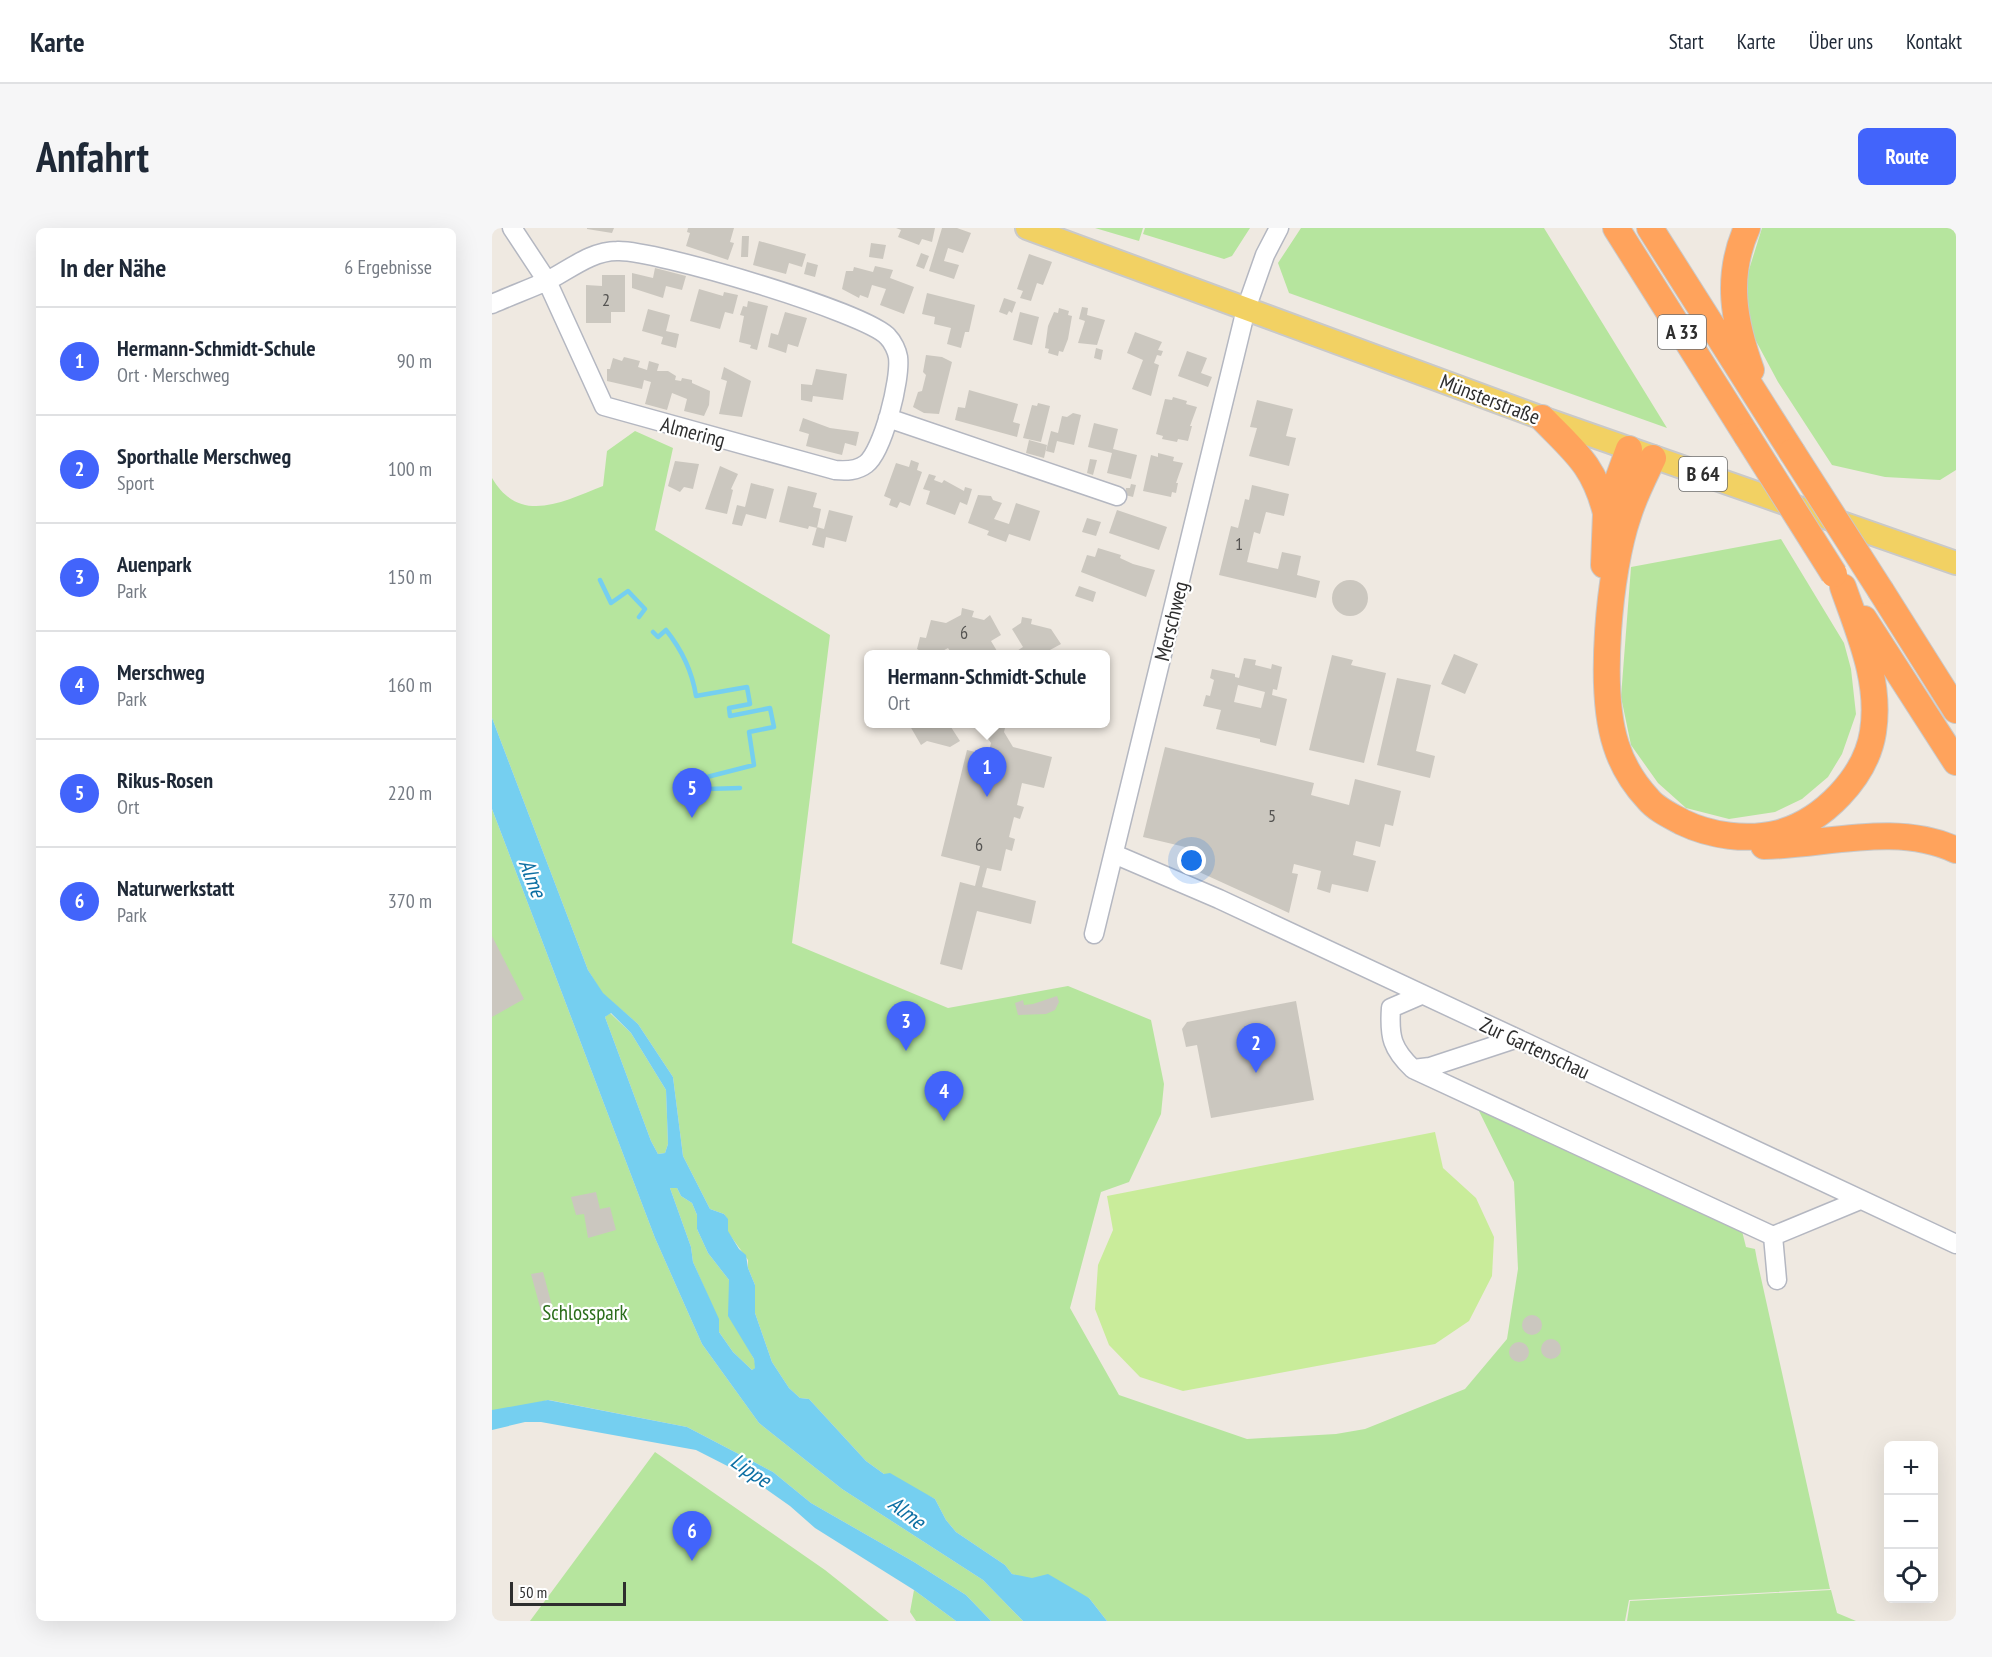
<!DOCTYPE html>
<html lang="de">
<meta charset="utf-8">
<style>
:root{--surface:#fff;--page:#f6f6f7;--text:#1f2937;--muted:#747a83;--line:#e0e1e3;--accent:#4264fb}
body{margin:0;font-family:"PT Sans Narrow",sans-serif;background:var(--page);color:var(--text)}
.controls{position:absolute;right:18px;bottom:18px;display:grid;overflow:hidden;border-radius:9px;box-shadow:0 6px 24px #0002}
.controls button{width:54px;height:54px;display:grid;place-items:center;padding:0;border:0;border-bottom:2px solid var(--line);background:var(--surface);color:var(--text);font:30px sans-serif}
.scale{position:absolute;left:18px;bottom:15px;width:116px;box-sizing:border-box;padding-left:6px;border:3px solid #2e2e2e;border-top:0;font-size:16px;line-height:21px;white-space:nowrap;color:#2e2e2e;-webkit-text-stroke:4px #fff;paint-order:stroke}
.you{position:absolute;left:700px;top:633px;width:21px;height:21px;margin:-15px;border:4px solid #fff;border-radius:50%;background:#1a73e8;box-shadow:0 0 0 9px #1a73e833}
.badge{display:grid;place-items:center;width:39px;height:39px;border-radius:50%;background:var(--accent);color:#fff;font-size:20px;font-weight:700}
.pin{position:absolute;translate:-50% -50px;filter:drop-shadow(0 2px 3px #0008)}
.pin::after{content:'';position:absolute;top:32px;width:21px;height:18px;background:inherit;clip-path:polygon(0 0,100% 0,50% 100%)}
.popup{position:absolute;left:372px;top:422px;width:246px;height:78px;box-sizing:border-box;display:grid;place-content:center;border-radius:9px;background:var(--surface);filter:drop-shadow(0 2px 4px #0005);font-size:20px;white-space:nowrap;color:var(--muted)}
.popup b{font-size:22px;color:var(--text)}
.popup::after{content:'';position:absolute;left:50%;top:100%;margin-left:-12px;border:12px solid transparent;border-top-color:var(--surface)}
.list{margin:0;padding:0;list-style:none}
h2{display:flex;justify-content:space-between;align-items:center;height:78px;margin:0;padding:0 24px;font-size:26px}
h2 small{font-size:20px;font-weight:400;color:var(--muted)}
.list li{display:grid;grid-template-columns:39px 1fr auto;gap:18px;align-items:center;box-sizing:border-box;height:108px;padding:0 24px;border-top:2px solid var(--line)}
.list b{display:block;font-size:22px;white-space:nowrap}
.list p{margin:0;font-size:20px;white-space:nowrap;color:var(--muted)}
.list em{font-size:20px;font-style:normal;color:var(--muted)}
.icon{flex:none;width:33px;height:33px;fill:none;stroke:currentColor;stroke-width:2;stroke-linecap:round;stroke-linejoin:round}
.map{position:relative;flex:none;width:1464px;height:1393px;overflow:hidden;border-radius:9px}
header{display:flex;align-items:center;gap:36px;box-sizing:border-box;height:84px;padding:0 30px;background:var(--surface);border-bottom:2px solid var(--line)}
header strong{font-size:28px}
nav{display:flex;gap:33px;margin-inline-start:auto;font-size:21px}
.intro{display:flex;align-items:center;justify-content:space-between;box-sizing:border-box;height:144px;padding:0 36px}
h1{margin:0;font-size:42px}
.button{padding:15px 27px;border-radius:9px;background:var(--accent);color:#fff;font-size:21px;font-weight:700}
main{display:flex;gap:36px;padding:0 36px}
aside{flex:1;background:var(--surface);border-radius:9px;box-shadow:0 6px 24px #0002}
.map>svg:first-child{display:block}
.green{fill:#b6e59e}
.pitch{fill:#c9ec9a}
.water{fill:#75cff0;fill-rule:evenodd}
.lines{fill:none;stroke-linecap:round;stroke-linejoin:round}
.stream{stroke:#75cff0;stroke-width:4.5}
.building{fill:#cbc7bf;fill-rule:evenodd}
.minor-casing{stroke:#b4b7c1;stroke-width:21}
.major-casing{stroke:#c9c9c9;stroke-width:26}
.highway-casing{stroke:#c9c9c9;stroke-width:28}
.minor{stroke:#fff;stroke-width:18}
.major{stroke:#f2d163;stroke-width:22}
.highway{stroke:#ffa35c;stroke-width:26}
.highway-bridge-casing{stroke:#c9c9c9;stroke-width:28;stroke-linecap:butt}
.highway-bridge{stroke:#ffa35c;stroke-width:26}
.labels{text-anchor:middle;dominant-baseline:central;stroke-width:4.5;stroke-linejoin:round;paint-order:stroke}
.number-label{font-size:18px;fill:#555452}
.shield{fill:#fff;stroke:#6d6d6d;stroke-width:1.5}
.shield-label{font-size:20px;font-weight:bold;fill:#2e2e2e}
.street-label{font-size:21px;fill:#2e2e2e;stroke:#fff}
.park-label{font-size:21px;fill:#2c6e1b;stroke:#fff}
.water-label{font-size:22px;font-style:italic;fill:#0d6fa3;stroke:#fff}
</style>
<header>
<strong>Karte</strong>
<nav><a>Start</a><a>Karte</a><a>Über uns</a><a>Kontakt</a></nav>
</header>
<div class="intro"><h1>Anfahrt</h1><a class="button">Route</a></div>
<main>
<aside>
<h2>In der Nähe<small>6 Ergebnisse</small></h2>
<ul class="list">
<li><span class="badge">1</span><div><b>Hermann-Schmidt-Schule</b><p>Ort · Merschweg</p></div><em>90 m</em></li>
<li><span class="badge">2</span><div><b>Sporthalle Merschweg</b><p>Sport</p></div><em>100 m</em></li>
<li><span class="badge">3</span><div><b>Auenpark</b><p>Park</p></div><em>150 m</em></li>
<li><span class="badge">4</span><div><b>Merschweg</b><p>Park</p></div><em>160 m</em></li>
<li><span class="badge">5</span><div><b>Rikus-Rosen</b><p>Ort</p></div><em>220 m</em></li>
<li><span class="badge">6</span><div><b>Naturwerkstatt</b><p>Park</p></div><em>370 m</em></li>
</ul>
</aside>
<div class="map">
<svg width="1464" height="1393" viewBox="0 0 1464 1393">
<rect width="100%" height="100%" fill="#efe9e1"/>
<path class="green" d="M603,0H651L647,13Z
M653,0H758L740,28L732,31L651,6Z
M809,0H1052L1175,200L797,65L786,35Z
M1270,0H1464V242L1448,252L1393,249L1340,237L1286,154L1257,100L1255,48Z
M143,203L181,220L163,302L338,407L300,715L456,780L576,758L659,792L672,856L669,886L637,954L609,964L578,1080L627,1167L755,1211L844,1206L873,1201L973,1161L1015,1111L1026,1041L1022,954L985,879L1249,999L1254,1019L1263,1021L1265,1032L1338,1361L1137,1372L1133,1393H615L597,1370L520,1346L513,1337L464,1304L454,1292L443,1271L392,1246L374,1233L317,1171L308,1170L297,1160L280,1134L263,1085V1057L256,1040V1032L235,1003L236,992L232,986L218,981L191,928L181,849L146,796L110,765L96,742L0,490V250C28,298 72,273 111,258L115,223Z
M1289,311L1352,415L1359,441L1364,486L1350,526L1336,549L1310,571L1283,584L1237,591L1194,580L1166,555L1139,517L1129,469L1139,339Z
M0,581L163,1010L210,1116L267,1195L350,1261L491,1352L531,1393H499L474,1367L422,1334L319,1275L281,1244L195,1199L57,1172L0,1185Z
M118,785L139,805L174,862L176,916L173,925L166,926L159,913L113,789Z
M178,960H185L189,968L200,975L205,987V1001L216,1025L237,1052L251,1111L262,1131L264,1140L260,1142L241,1124L227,1104L226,1091L201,1034L199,1019Z
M163,1224L333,1342L397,1393H38Z
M422,1362L464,1393H424L418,1384Z
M1339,1362L1345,1385L1364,1393H1135L1138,1373Z"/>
<path class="pitch" d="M943,904L951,940L984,970L1002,1009L1000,1048L977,1093L943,1116L691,1163L648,1149L617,1117L603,1081L606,1037L621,1002L615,968Z"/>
<path class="water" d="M0,490L96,742L111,765L146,796L181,849L191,928L218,981L232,986L236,991V1003L247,1021L254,1027L256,1040L263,1057V1085L280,1134L297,1160L308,1170L317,1171L374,1233L392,1246L398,1245L443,1271L454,1292L464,1304L513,1337L520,1346L540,1350L556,1346L597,1370L615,1393H531L491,1352L350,1261L267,1195L210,1116L163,1010L0,581ZM119,785L139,805L174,862L176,916L173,925L166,926L159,913L113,789ZM178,960H185L189,968L200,975L205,987V1001L216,1025L237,1052L236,1088L262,1131L263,1140L260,1142L241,1124L227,1104V1091L201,1034L199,1019Z
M56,1172L195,1199L281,1244L319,1275L422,1334L474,1367L499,1393H464L422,1362L323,1300L298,1278L257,1249L204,1222L49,1194H33L0,1202V1182Z"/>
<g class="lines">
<path class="stream" d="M108,352L119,375L136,363L153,381L147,389
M161,404L166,409L174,402C190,422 200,442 204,468L255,459L258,476L237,480L238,488L278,480L282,499L257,504L262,537L215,549V561L248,560"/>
</g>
<path class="building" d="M122,0L120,5L95,1V0Z
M196,0H242L238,14L242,15L236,32L194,18L198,5L195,4Z
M404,0H443L440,14L430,11L427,17L406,9L409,2Z
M450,0H465L479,5L471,25L456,20L452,33L467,37L462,51L437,43Z
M250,8H257L256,29H249Z
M267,13L314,26L310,39L297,35L294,46L261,37Z
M379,15L394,17L391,31L377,29Z
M429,25L437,28L432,41L424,38Z
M537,26L560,34L551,57L545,55L539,73L528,70L531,63L525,61Z
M315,34L326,37L323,49L312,46Z
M383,38L401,42L398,50L422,59L412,86L388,77L394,61L380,57L376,70L368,67L367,70L350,61L354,43H361L362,39L381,44Z
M163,40L194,48L190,62L174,58L171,70L140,60V45L161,50Z
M110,47H133V84H119V95H94V57L110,58Z
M207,61L231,68L232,64L246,67L241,86L233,84L228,101L198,93Z
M435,65L483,77L477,104H473L469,120L455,116L459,100L442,96L443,89L430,86Z
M512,70L524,74L520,85L517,83L515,87L507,84Z
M256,73L276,78L265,122L258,120L259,117L247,114L252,88L248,87L251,78L255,79Z
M590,79L596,80L595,87L613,92L605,117L586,115L593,93L587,91Z
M567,80L577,83L576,87L580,88L576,111L571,124L567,123L566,128L556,125L557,121L553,120L556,98L562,84L566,85Z
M156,81L178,87L174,103L187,106L184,120L169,116L171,109L150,103Z
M293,84L315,90L306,119L296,116L294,125L276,119L279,105L286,107Z
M528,84L547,89L540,117L521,112Z
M643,104L670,114L666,122L671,123L669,128L665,127L662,135L667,137L659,168L640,161L651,132L635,125Z
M604,120L611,122L609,132L602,130Z
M695,123L715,130L709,145L720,149L716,159L686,148Z
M434,127L450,129L460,134L447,186L432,185L421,179L426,164L430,163L434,147L431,144Z
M132,129L148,133L146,139L155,142L157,133L167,136L165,143H176L184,148L183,152L189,153L190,150L200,152V155L218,163L217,177L212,188L192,183L195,171L180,165L175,182L153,176L159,154L152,152L150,161L115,153V141H118L121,130L130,133Z
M232,139L259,153L250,189L227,186L235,153L229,151Z
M324,141L355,146L351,172L321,168L320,174L309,172V156L320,157Z
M477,162L526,176L521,194L528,196L525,209L463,192L466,179L473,180Z
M681,169L695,173L694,176L705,179L698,198H700L696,213L686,211L685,214L670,211L671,208L664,206L673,171L680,172Z
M765,172L801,181L794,208L804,210L797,238L757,228L765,200L758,199Z
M546,175L558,178L549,214L531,210L540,177L545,178Z
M581,185L589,187L582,217L565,213L562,225L554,223L559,203L566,205L570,188L575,189Z
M311,190L338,200L367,204L364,218L353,215L350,227L314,218L317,206L307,203Z
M602,195L626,201L621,221L645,227L639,251L615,245L620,225L596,219Z
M537,212L555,217L552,230L534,225Z
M666,225L682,229L681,233L691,235L684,255H686L684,265L680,264L679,269L651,263L659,227L666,229Z
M598,231L605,232L601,247L595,245Z
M419,232L427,235L425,242L430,244L418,278L408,274L405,280L397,277L399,271L392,268L404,235L417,239Z
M183,233L207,236L201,261L192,259L188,264L176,258Z
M228,238L246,246L239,261L241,262L235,286L213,281Z
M437,246L444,248L442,252L450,255L452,252L472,263L473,259L480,261L475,277L468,274L463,287L434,276L438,263L431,261Z
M259,255L282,261L274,291L254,286L250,298L240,296L245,277L253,279Z
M639,256L644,257L641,269L633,267L634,260H638Z
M760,257L797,266L792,288L774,284L768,306L762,304L755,334L786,341L790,324L809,328L805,347L828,353L824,370L727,347L739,298L746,300L753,271L757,272Z
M296,258L325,265L321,279L329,281L325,300L317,298L316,301L287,294Z
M486,267L499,268L501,272L510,275L502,291L517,296L524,275L548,283L538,313L517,306L514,314L495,307L497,303L476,295Z
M337,282L361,288L354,314L334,309L332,320L320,317L325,299L332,301Z
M625,282L675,299L667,322L617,305Z
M595,290L609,294L604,308L590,304Z
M606,320L629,327L628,330L641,336L663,342L654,369L589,344L595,327L603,329Z
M840 370a18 18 0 1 1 36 0a18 18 0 1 1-36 0Z
M587,358L604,364L601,374L583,368Z
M470,380L482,383L480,389L492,392L498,387L509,407L499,413L505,423L516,426H460L456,420L445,426H434L425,421L428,409L434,410L439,392L454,395L469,387Z
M530,389L540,391L539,396L559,401L569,416L558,422L561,426H520L531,419L520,401L529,395Z
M962,426L986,436L973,466L949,456Z
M840,427L861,432L859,437L894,445L872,535L817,522Z
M752,430L764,432L763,437L779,441L780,436L790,439L785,462L781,461L780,467L795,471L784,518L768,514V511L724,501L729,482L711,478L714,467L718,468L722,452L718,450L720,441L743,446V449L747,450ZM746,457L773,464L769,480L742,474Z
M905,450L939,457L924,523L943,528L938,550L885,537Z
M422,496H457L468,513L458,519L435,513L429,517L418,498Z
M486,496H514L512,504L521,519L560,529L552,560L530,555L525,577L532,579L528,591L522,589L517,609L523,611L520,623L514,621L509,643L495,640L490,659L544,673L539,696L485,683L470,742L448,736L468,654L483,658L488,638L449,628L475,522L496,527L499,515Z
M673,519L822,555L819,567L857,577L863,551L909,563L901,598L893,596L888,619L864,613L861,627L884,633L876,664L840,656L838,665L825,661L829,643L802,636L800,645L806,646L797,685L705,643L710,623L651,609Z
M0,708L32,771L0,789Z
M565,768L567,774L563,782L554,786L526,787L523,775L531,772L532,777L541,776Z
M804,773L822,872L719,890L705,817L694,819L690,801L695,794Z
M104,964L108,981L118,979L124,1002L96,1010L92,986L84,987L79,969Z
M51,1044L63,1089L52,1094L39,1046Z
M1030 1097a10 10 0 1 1 20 0a10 10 0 1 1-20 0Z
M1049 1121a10 10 0 1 1 20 0a10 10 0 1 1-20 0Z
M1017 1124a10 10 0 1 1 20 0a10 10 0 1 1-20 0Z"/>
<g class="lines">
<defs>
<path id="minor" d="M0,76C18,68 37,61 55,53C77,42 99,23 125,23C161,21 376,85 396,109C401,114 405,123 406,129C409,151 391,223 374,236C365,243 354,243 343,242L112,178L55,53L20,0
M396,190L625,268
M622,626L727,671L1464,1016
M602,706L754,81L773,27L787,0
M929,767L899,780C897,809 900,821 921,841L938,839L1023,811
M921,841L1281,1008L1368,972
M1281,1008L1285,1052"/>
<path id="major" d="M535,0L1050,190L1464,335"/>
<path id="highway" d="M1124,0L1255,208
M1158,0L1300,224
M1255,0C1233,49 1242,94 1259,142
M1050,190C1083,224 1102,237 1114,285
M1161,230C1152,249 1142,268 1136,288C1117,343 1106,462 1124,517C1130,536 1142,556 1156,571C1164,581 1179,588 1190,594C1219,608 1255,613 1287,605C1331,593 1374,549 1381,504C1389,453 1367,405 1351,359
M1112,337L1114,285L1137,221
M1389,363L1464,482
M1372,391L1464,534
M1272,618C1333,617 1405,594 1464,622"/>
</defs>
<use href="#minor" class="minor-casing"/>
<use href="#major" class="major-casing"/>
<use href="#highway" class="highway-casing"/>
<use href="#minor" class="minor"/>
<use href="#major" class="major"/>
<use href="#highway" class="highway"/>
<defs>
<path id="highway-bridge" d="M1255,208L1342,346
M1300,224L1389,363"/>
</defs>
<use href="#highway-bridge" class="highway-bridge-casing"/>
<use href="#highway-bridge" class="highway-bridge"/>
</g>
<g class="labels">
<g class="number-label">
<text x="114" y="71">2</text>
<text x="747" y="315">1</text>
<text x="472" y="404">6</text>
<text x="780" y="587">5</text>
<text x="487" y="616">6</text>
</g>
<g class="shield">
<rect x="1166" y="87" width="48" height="34" rx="4.5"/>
<rect x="1187" y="229" width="48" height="34" rx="4.5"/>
</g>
<g class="shield-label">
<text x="1190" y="104">A 33</text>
<text x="1211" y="246">B 64</text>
</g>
<g class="street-label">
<text transform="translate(998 171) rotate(21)">Münsterstraße</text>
<text transform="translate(201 204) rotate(15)">Almering</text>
<text transform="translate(679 393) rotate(-76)">Merschweg</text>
<text transform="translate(1043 820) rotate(25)">Zur Gartenschau</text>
</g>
<g class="park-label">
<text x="93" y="1084">Schlosspark</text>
</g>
<g class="water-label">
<text transform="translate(41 650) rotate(69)">Alme</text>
<text transform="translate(259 1242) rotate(34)">Lippe</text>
<text transform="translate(415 1284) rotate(37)">Alme</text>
</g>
</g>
</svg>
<div class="controls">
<button>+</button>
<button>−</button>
<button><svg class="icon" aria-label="locate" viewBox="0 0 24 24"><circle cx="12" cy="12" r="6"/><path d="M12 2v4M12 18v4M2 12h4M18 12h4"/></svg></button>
</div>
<div class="scale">50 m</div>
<div class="you"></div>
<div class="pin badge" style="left:495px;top:569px">1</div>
<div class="popup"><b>Hermann-Schmidt-Schule</b>Ort</div>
<div class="pin badge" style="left:764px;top:845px">2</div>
<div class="pin badge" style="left:414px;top:823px">3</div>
<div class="pin badge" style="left:452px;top:893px">4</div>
<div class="pin badge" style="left:200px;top:590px">5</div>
<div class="pin badge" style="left:200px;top:1333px">6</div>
</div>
</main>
